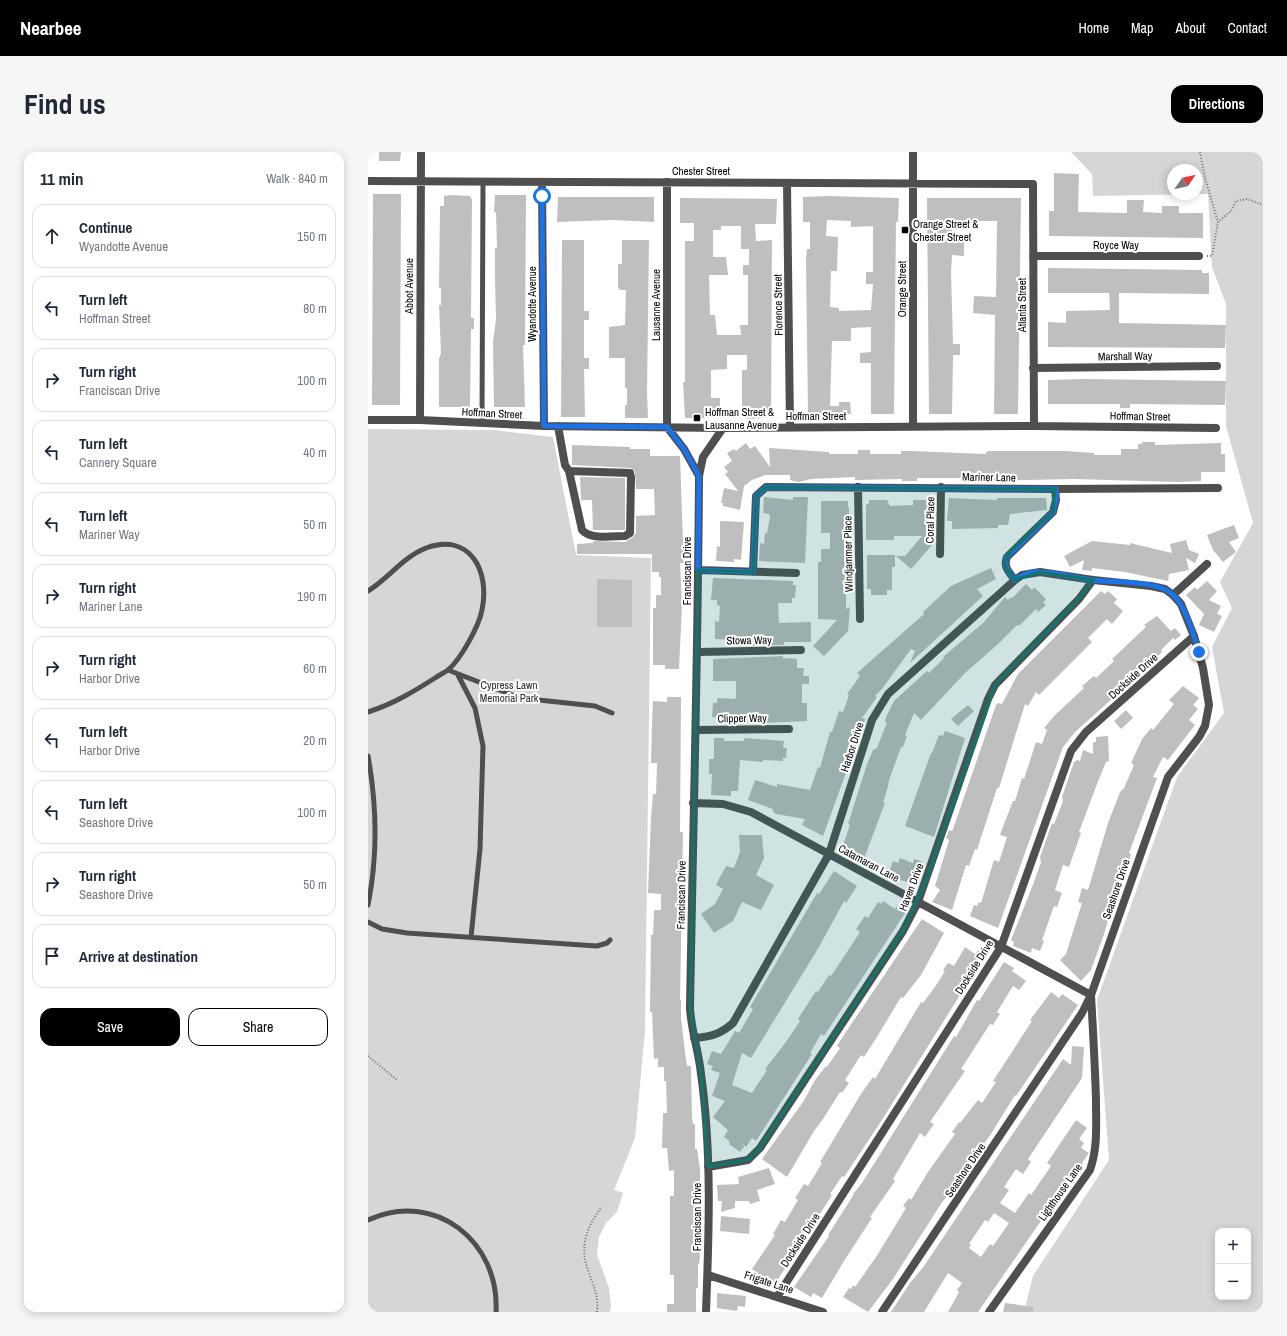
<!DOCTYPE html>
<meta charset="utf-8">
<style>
:root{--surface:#fff;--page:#f6f6f7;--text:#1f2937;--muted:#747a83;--line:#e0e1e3;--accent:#000}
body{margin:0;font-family:"Archivo Narrow",sans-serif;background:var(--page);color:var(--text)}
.controls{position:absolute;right:12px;bottom:12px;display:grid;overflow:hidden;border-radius:8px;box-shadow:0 2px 10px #0003}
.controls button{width:36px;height:36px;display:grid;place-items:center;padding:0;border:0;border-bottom:1px solid var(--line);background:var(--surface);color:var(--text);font:20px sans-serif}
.compass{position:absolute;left:799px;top:12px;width:36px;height:36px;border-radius:50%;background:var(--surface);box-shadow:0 2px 10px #0003;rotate:56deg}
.stop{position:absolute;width:12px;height:12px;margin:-9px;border:3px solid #1a73e8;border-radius:50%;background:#fff}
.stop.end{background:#1a73e8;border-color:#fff;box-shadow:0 1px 4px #0008}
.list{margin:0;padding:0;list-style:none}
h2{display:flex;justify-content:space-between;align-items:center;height:52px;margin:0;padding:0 16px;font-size:17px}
h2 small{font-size:13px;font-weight:400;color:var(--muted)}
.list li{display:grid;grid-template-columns:26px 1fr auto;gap:12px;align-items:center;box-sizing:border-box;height:64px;margin:0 8px 8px;padding:0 8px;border:1px solid var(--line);border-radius:12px}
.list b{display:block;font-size:15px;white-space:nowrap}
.list p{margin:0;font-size:13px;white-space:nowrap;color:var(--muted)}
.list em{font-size:13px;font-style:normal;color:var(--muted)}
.actions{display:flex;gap:8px;padding:12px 16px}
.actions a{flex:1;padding:9px 0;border:1px solid var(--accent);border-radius:12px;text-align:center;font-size:14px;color:var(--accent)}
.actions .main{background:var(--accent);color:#fff}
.icon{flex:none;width:22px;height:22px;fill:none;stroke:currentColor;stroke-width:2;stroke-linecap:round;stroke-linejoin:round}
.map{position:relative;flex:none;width:895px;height:1160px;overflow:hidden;border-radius:12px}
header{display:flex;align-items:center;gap:24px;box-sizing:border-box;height:56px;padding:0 20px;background:var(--accent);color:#fff}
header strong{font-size:19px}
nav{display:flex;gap:22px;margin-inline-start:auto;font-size:14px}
.intro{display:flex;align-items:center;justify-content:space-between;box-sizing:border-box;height:96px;padding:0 24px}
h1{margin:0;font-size:28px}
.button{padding:10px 18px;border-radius:12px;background:var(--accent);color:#fff;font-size:14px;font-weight:700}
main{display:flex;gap:24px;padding:0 24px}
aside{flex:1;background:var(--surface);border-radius:12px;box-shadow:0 2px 10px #0003}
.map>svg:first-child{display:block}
.green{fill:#d6d6d6;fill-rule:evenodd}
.building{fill:#bfbfbf;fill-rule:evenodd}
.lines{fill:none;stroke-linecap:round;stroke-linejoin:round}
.path{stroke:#717171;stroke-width:2;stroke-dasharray:1 2;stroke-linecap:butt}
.service{stroke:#4f4f4f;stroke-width:5}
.minor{stroke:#4f4f4f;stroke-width:8}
.route{stroke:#1a73e8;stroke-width:5}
.marked{fill:#0f766e;fill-opacity:0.2;stroke:#0f766e;stroke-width:3;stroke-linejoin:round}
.poi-dot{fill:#000;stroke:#fff;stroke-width:1.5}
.labels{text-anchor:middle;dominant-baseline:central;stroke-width:4;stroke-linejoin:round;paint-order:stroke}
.street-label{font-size:11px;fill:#000;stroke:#fff}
.poi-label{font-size:11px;fill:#000;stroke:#fff;text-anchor:start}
.park-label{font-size:11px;fill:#2d2d2d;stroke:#fff}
</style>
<header>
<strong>Nearbee</strong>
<nav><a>Home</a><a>Map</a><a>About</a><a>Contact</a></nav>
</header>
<div class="intro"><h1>Find us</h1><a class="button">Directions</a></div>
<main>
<aside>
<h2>11 min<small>Walk · 840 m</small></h2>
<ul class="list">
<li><svg class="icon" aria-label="ahead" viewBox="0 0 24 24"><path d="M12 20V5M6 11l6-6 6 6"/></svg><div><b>Continue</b><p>Wyandotte Avenue</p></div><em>150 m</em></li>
<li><svg class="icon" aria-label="left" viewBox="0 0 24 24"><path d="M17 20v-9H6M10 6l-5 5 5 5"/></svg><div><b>Turn left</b><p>Hoffman Street</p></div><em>80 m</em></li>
<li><svg class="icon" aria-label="right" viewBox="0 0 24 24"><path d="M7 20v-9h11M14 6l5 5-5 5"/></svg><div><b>Turn right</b><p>Franciscan Drive</p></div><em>100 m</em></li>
<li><svg class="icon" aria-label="left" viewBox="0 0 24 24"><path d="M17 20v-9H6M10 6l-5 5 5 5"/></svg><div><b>Turn left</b><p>Cannery Square</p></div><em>40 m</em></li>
<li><svg class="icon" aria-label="left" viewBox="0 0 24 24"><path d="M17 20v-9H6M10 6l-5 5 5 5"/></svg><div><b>Turn left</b><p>Mariner Way</p></div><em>50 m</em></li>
<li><svg class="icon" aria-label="right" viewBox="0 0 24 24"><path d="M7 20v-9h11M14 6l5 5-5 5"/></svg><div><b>Turn right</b><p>Mariner Lane</p></div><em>190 m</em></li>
<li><svg class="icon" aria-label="right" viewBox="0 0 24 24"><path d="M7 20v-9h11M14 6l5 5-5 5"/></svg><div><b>Turn right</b><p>Harbor Drive</p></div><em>60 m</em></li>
<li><svg class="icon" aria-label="left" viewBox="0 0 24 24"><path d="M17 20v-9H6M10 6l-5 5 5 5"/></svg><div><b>Turn left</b><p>Harbor Drive</p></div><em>20 m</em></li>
<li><svg class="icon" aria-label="left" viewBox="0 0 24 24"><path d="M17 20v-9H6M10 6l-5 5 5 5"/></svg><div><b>Turn left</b><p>Seashore Drive</p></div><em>100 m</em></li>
<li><svg class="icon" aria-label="right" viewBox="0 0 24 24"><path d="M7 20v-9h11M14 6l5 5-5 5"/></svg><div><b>Turn right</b><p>Seashore Drive</p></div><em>50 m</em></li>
<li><svg class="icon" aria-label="arrive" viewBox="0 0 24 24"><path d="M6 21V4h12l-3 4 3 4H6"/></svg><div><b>Arrive at destination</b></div></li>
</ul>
<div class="actions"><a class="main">Save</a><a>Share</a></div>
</aside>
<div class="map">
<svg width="895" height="1160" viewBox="0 0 895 1160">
<rect width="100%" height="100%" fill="#fff"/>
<path class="green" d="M703,0H895V1160H656L665,1124L741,1008L729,848L809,625L856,561L844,495L864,456L852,430L885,371L858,274V152L844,115L840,42L725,44L724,22ZM805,18H829V42H805ZM850,1079H880V1145H850Z
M0,277L126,278L185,285L208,403L283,406L277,879L267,986L246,1038L255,1041L249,1060L238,1071L231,1085L229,1103L241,1136L243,1154L242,1160H0Z"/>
<path class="building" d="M11,0H33L32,9H11Z
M686,21L711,22L710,60L759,61V48H776L775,60L794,61V54H811V61H835V86L681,84V59H686Z
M5,42H33L32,253H4Z
M84,43L102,44L104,48L103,166H106V177H103L102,255H71V207L73,201L71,153H73V136H71L72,54H76V44Z
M127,43H158L157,193H155L157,255H126L125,190L128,167L127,125V96H129L128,60H126Z
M460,44L531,46L530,70H528L526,262H503V211H492V201L503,200V175L483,176V189H464L462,254H471V250H482L483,262L440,261L438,108L439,97H442V70H435V45ZM459,68L483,69V75L505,74V120H498V132H505L503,158L471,159V156L462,155L463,119H469L470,85L458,84Z
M190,45H286V70L245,68L189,70Z
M312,46L409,47L408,72H387L388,89L404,88L403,264H396V266L379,267V264H374V218H379V203H359V217L343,218V246H352V262L340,263V266H317L315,230H317V89H326V71H312ZM353,74H373V97H381V113H375V123H380V173H372L373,183H349L347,163H342L341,123H360L358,105H345V78H353Z
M559,46H653L650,262H626L627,163L605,161L606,144L628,145L629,69H584V90H596V104L584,103L583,120L585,192H592V203H585L584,262H561Z
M194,88H216V159H221V168H216V206H221V217H216L217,265H193Z
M254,88H281L279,241L280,266H257V253H259V236H257V206H241V175L257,173L258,138H252L250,135V112H254Z
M680,116L834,118V121H841V142L751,141V171L858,173L857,196L680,195V170L698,171V159L742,158L741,141H680Z
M716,227L858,229L857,253L762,252V256H752V252H680V228Z
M774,290H787V293L853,291V302H857V320H833V329L809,330L706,327L621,329V327L617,326H549V329H534V327L487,328V325L443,327L431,330L422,328V323H397L384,328L376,334L372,358L355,354V351H353L356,336L370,339L357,322L360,320L356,315L364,309L359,301L366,297L368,299L378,291L382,297L387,294L402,315L401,296L461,300V302H490V298H502V302H533V299H544L617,302L620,299H697L726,301V303H753V297H770V292H774Z
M204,293L262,295V297H282V304H312L315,391V411H312L314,453L311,517H297V513H285V456H288V443H293V425H291V420H284V402H209V392L225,391V389L257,390L265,385L268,381V364L287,363L286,337H268L267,320L263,316L204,313Z
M212,325L257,326V378H225L224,348H213Z
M396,345L425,348V345H440L437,411L391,409L392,391L396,392L397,381H399L402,365L401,362L395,361Z
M581,346L629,348V346H678L679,358L642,362L640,373H630V376L584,377V369H579Z
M501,348H519L522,354L545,353V348H558V353H562L564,393L543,417L528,404H537L554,384H526V388H498V353L501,351Z
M453,349H480V355H481V366H478V388H476V403H481V431H478V457L482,455L480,479L456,504L445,494L469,468L450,467V410H453V397H462V381H453Z
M352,369L376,370L373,408L366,407V410L348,409L349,394L352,395Z
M866,373L871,386L861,390L868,400L855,410L845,398L839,383Z
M818,388L821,398L831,402L827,411L818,406L821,418L801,422L800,429L757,420L724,416V419L714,418L716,408L702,415L696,404L724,389L762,393V391L804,401L802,392Z
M499,403H527V415H524V438H519V443H503V437H499Z
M623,416L628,427L609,437L615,444L542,511L547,499L543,497L514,537L507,544L509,545L494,566L497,567L491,585L455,684L434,673L437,667L408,662L405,660V657L380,648L387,628L409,635V632L442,638L450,615L452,616L462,580H464L471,559L475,560L481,543L479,542L492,524L489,521L556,462L555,460L583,434Z
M345,426L425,429V433H428L427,446H424V451H410L411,471L443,470V490H416V493L371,494V488L347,487V469L351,470L352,454L349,453V448H343Z
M229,427L264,428V475H229Z
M839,429L849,439L841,448L853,454L849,462L854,464L846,480L831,473L836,462L818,443L827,435L829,438Z
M658,432L664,438L666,435L678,447L675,450L678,453L670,460L668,457L651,474L649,473L629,493L597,521L553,568L546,561L537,583L539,584L535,595H533L520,631H521L515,651H517L495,709L478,703L480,698L474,696L482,673L480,672L499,612L505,598L509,596L519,570H517L518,565L526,549L559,519L561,521L576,506L575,505L615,471L637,445L640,448L643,445L644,446Z
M733,439L737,442L740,439L749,447L746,451L755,459L744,472L739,467L720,486L724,490L671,543L668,540L660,554L657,552L631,636H629L609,698L607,697L601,714L598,713L584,758L564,750L572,738L567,734L581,688L578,686L581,678L584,679L585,677L628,553L630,551L634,552L650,522Z
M789,464L803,479L807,476L813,483L807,488L805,486L793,498L794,500L774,520L707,580L695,595L630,776L602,764L606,753L609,754L611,750L613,751L626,708L631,710L639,685L632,683L636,672L645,649H647L654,626L656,627L668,590L674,592L679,578L676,576L687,563L716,536L714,534L726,524L728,526L746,509L744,507L778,475L776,473Z
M415,504V506L429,507V516H436L435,524H441V532H434V551H439V569L393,571V568L344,565L345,551H349V546L367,547L368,545V529H345V507Z
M815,534L831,546L825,553L830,557L821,568L827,573L800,608L795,605L785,625L789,626L761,701L763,702L757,721L751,731L736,782L723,818L713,829L692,808L698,802L714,751L710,750L714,736L720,738L740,671L752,640L756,636L766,613L763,611L774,587L783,576L785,578L806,552L801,548Z
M299,545H313L312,680H315L312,848H313V866L318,908L319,914H323L324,966L325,972H327V997H329L332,1017V1059H329L332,1104L331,1112H330V1136H328V1160H299V1152H306V1123H302V1044H306V1018L301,1019L299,996H294L295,961H299L298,929H296V915H290V906L286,907L284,860H282L283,783H285L286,758H293V742L280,741L283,666L285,642H288L289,611H283L284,572L285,549L299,550Z
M600,553L606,559L590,574L583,567Z
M758,558L765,566L753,577L746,569Z
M577,579L597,586L566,685L537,674L563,601H564L571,583L575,584Z
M740,584L741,609L738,610L729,632L711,680L713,681L701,715L695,713L687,738L694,741L689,755L686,754L674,788L676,789L672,799L664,796L663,801L645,794L646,790L643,788L666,730L673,710L672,705L684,671L686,672L695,649L694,645L706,610L709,608L712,609L715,598L725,602V590H728V585Z
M346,586H356V589H376V586L416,589L415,596H419L418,606H415V609L395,608V610L372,608L370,639H363V644L343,643L344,622H341V607H346Z
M371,683H394L396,706L388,723L406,733L393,758L374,750L365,769L346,781L333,762L347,752L355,737L348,733L358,714L366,716L372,700Z
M532,706L545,711L546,707L555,710L550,730L543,727L542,731L526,726L528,722L521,720L525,709L530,711Z
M466,719L489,734L478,751L476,749L451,795L383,906L374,901L364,933L384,941L399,918L397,917L418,890L432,869L430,867L448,839L450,840L461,823L463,824L479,800L492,780L488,777L497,764L500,766L510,750L513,752L515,749L527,757L530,753L539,758L456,884L453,882L442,901L444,902L388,989L384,986L378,995L375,992L376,995L372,1000L361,992L362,990L356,985L360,978L345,965L357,949L344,944L352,921L343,918L345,914L339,912L344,899L353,902L367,879L371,881L385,857L382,855L408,811L449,741L451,742Z
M554,767L576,781L553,823L535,846L533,845L509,885L496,905L493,903L477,928L481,931L474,941L472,940L455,967L446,979L419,1025L394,1007L435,950L447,928L458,914L459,915L472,896L469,894L478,880Z
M597,795L607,802L610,798L617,803L512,971L476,1025L474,1024L462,1042L464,1043L407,1132L401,1127L399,1130L390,1124L391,1122L384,1117L407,1083L405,1082L413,1068L417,1070L430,1048L427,1046L436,1032L440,1034L454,1011L452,1010L493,942L505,925L507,927L553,850L555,851L569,832L577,819L575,818L580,811L586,814Z
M636,810L646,816L644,819L658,829L651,838L645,834L629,860L632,862L625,873L622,872L593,917L597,919L562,970L566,972L557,985L552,981L525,1027L527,1029L502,1065L504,1066L476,1109L454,1146L445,1141L443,1145L426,1135L461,1084L460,1083L486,1042H485L494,1031L586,884L588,885L609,848L611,849Z
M683,840L691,846L694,842L710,853L648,944L647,943L623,982L571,1055L525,1127L500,1160L475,1145L481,1136L483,1137L485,1133L487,1135L510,1102L538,1056L535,1054L541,1046L543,1048L560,1020L587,982L584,980L591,970L592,971L610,948L614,951L628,930L625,929L664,869L662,868Z
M704,894L716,895L714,926L660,1007L663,1010L655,1022L648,1017L636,1035L641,1038L632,1051L647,1061L661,1041L663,1043L683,1014L679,1011L708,968L719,976L711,987L716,991L713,996L721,1001L714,1011L715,1012L676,1067L675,1066L610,1160H580L591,1140L589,1138L594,1131L580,1121L556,1160H523L542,1131L556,1114L689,916L695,907L703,913ZM626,1061L641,1071L625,1094L622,1092L613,1105L601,1096L603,1093L601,1092L617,1068L620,1070Z
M401,1016L407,1032L389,1038L392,1049L382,1052L381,1049H367V1056L353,1060L354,1049H350L349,1033L371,1032L370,1025Z
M353,1064L382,1067L381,1082L352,1079Z
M349,1141L378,1144L377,1155L370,1154L369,1159L349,1156Z
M637,1151L665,1155V1160H635Z"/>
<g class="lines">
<path class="path" d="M832,0L837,26L850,70
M839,104H844L850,70L863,59L868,49L879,47L895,53
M0,904L29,928
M229,1160C231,1144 225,1133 220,1118C211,1095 219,1073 234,1055"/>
<path class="service" d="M114,271L115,30
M0,439C20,427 35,405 58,396C103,380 122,420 114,458C111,474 93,507 80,518C76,521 71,523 67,526C45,540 25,552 0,560
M80,518L152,546L227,554L244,561
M90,523L107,556L115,594L112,697L103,785
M0,604C9,654 10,703 0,753
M0,770L14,777L39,781L229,794L239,791L242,788
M0,1068C67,1037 132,1090 128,1160"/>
<path class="minor" d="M0,29L665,32L666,274
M174,30L176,274
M299,30V275L316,297L331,324
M419,31L422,275
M665,104H831
M665,216L849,214
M0,268H52L176,274L355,276L666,274L848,276
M52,268L53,0
M190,274L197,313L201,319L214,378C222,388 246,384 257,384L262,381L263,325L262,321L201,319
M545,274V0
M490,335L492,467
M572,402L573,335
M330,418L428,421
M385,420L388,344L398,335L687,337L850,336
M805,443L839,412
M330,500L433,498
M328,578L421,577
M325,651L355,652L383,660L723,843C725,878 727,913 728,948C728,972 730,995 722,1018L621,1160
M326,886C342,885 353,882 365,871L461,702L504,568L520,542L647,428C641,420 635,415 639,405L685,360L688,348L687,337
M340,1015L380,1008L392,996L535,779L550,750L620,547L627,533L711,447L725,428
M340,1123L455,1160
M409,1145L633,795L703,599L718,580L826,484
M338,1160C341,1081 344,1000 333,922C331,900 323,878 322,856C325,679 330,502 331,324L335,305L355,276
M514,1160L714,861L723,843L800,625L831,585L837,574L841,553L835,516L826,484L813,452L805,443L797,437L783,434L725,428L672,420L654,423L647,428"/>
</g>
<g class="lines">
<path class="route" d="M174,44L176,274L299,275L316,297L331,324L330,418L385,420L388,344L398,335L688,337V348L685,360L639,405C635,415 641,420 647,428C654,423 663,419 672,420C689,420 707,426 724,428C745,431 788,428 804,442C817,452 826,484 831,500"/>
</g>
<path class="marked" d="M398,335L687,337L685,360L643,399L637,410L638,416L647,428L672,420L725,428L711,447L627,533L557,732L535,779L392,996L380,1008L340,1015L333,922L322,856L330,418L385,420L388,344Z"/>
<g class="poi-dot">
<rect x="533" y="74" width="8" height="8" rx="2"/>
<rect x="325" y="262" width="8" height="8" rx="2"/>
</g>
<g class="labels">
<g class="street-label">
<text x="333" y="19">Chester Street</text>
<text x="748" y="93">Royce Way</text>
<text transform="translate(41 134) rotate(-90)">Abbot Avenue</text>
<text transform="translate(534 137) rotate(-90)">Orange Street</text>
<text transform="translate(164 152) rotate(-90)">Wyandotte Avenue</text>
<text transform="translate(288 153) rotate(-90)">Lausanne Avenue</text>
<text transform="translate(410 153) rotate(-91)">Florence Street</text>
<text transform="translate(654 153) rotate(-90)">Atlanta Street</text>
<text transform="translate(757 204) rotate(-1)">Marshall Way</text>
<text transform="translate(124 261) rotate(3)">Hoffman Street</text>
<text x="448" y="264">Hoffman Street</text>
<text transform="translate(772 264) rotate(1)">Hoffman Street</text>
<text transform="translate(621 325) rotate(1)">Mariner Lane</text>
<text transform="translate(562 368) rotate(-89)">Coral Place</text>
<text transform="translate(480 402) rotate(-91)">Windjammer Place</text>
<text transform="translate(319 419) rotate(-90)">Franciscan Drive</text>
<text transform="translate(381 488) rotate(-1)">Stowa Way</text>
<text transform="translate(765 524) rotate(-42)">Dockside Drive</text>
<text transform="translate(374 566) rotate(-1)">Clipper Way</text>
<text transform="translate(484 595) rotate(-72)">Harbor Drive</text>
<text transform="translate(501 711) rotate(28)">Catamaran Lane</text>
<text transform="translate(543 735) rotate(-69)">Haven Drive</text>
<text transform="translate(748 737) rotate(-71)">Seashore Drive</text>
<text transform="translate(313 743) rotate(-89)">Franciscan Drive</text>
<text transform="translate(606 815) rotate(-58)">Dockside Drive</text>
<text transform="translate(597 1018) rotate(-56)">Seashore Drive</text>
<text transform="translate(692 1040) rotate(-55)">Lighthouse Lane</text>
<text transform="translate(329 1065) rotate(-90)">Franciscan Drive</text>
<text transform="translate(432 1088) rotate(-57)">Dockside Drive</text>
<text transform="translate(401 1130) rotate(18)">Frigate Lane</text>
</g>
<g class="poi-label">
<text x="545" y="72">Orange Street &amp;<tspan x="545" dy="13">Chester Street</tspan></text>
<text x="337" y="260">Hoffman Street &amp;<tspan x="337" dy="13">Lausanne Avenue</tspan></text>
</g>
<g class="park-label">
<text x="141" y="533">Cypress Lawn<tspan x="141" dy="13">Memorial Park</tspan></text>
</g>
</g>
</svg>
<div class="controls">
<button>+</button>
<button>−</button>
</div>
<svg class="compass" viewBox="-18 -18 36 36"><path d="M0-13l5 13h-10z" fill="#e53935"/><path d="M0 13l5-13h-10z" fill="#747a83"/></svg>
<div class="stop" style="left:174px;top:44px"></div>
<div class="stop end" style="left:831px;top:500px"></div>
</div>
</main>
